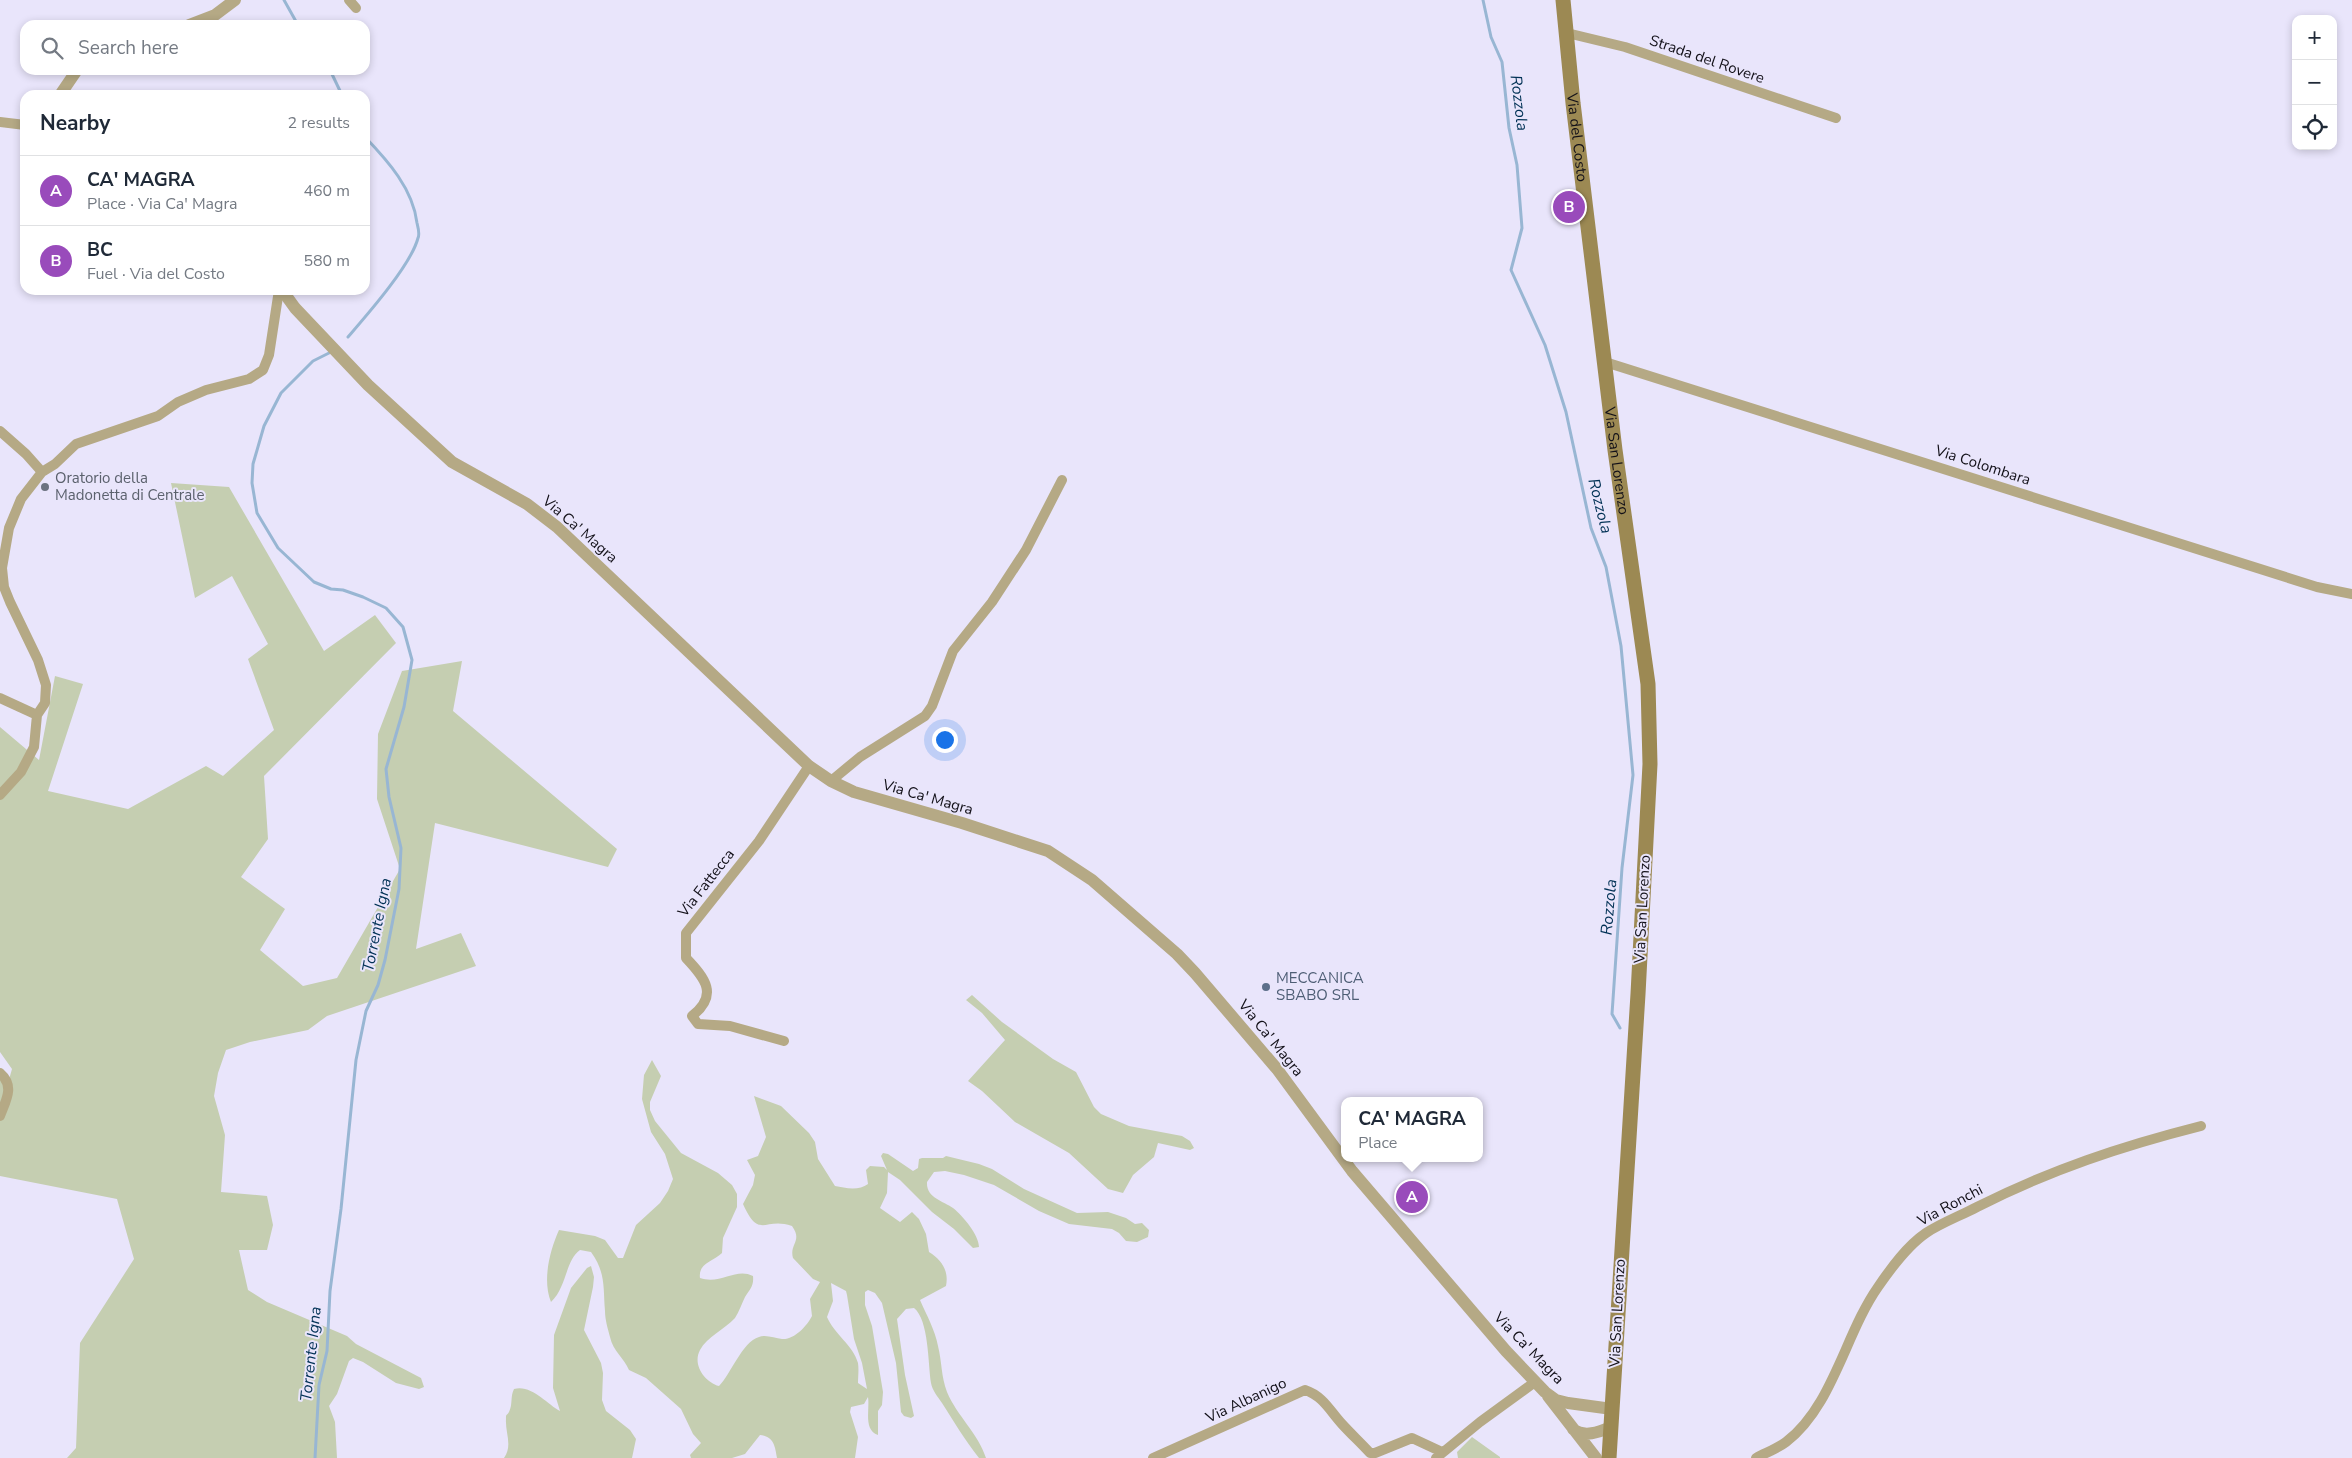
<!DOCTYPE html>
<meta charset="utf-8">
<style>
:root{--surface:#fff;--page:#f6f6f7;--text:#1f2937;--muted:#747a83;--line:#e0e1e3;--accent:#994bbb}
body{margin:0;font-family:"Nunito Sans",sans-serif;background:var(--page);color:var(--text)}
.controls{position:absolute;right:15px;top:15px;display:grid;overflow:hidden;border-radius:10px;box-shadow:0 2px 8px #0003}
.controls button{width:45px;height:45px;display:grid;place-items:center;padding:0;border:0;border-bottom:1px solid var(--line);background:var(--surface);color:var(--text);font:25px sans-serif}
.you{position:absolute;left:944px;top:739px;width:18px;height:18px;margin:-12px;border:4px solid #fff;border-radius:50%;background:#1a73e8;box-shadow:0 0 0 8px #1a73e833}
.badge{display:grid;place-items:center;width:32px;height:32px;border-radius:50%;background:var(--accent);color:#fff;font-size:16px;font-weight:700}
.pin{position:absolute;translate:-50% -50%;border:2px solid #fff;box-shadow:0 1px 5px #0006}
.popup{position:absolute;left:1341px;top:1097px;width:142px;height:65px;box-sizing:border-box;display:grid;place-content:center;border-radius:10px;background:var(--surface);filter:drop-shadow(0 1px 4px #0005);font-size:16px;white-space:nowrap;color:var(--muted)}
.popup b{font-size:19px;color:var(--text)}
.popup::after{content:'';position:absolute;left:50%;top:100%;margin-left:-10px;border:10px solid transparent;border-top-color:var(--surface)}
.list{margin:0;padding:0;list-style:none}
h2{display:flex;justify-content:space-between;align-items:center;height:65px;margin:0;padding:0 20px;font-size:21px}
h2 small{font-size:16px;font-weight:400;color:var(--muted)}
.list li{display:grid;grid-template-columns:32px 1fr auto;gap:15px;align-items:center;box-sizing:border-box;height:70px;padding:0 20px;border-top:1px solid var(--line)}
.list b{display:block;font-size:19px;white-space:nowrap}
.list p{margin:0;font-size:16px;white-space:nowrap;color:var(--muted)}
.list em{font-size:16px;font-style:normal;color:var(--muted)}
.icon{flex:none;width:28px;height:28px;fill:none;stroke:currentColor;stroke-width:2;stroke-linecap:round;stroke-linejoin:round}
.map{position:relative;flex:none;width:2352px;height:1458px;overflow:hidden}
.search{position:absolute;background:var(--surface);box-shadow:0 2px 8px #0003;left:20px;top:20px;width:350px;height:55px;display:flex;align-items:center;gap:12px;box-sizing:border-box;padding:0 18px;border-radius:15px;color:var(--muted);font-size:19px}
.panel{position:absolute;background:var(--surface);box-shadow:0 2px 8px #0003;left:20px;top:90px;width:350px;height:205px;border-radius:15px}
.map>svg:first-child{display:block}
.green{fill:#c5ceb1;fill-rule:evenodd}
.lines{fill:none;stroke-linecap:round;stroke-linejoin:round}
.stream{stroke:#98b6d3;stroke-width:3}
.minor{stroke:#b5a985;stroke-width:10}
.tertiary{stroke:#b5a985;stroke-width:12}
.secondary{stroke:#9c8953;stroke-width:15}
.worship-dot{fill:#6b7280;stroke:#e9e5fb;stroke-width:2}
.service-dot{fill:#5c6f8a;stroke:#e9e5fb;stroke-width:2}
.labels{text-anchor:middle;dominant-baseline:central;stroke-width:4;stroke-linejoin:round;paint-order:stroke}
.street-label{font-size:15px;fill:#121018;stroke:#e9e5fb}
.worship-label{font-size:15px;fill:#5b616d;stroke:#e9e5fb;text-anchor:start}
.service-label{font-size:15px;fill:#4e5e75;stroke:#e9e5fb;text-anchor:start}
.water-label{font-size:16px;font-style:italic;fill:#003155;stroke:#e9e5fb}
</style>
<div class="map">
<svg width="2352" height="1458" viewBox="0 0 2352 1458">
<rect width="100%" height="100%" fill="#e9e5fb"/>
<path class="green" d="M171,483L229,487L324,651L375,615L396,643L264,776L268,839L241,877L285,909L260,950L303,986L337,978L400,869L377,799L378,734L402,671L462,661L453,711L617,849L608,867L435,823L416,949L461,933L476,966L327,1016L308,1030L250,1042L226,1050L218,1073L214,1096L225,1135L221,1192L267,1196L273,1225L267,1250H239L248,1290L267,1302L347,1336L356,1344L421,1378L424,1387L419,1389L396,1383L363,1362L353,1358L349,1361L337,1394L329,1406L335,1422L337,1458H67L76,1448L80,1343L134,1259L117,1199L0,1176V1077L6,1090L12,1069L0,1052V727L39,760L55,676L83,684L48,791L128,809L206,766L223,776L274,730L248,659L268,644L232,576L195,598Z
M972,995L1002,1022L1053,1059L1076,1072L1094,1107L1101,1114L1129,1126L1182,1136L1190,1141L1194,1148L1190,1150L1158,1143L1154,1157L1133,1175L1123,1193L1108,1189L1069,1153L1015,1122L982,1091L968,1081L1005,1040L982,1013L966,1000Z
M652,1060L661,1076L650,1102V1110L655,1121L681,1153L718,1173L732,1185L737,1194V1207L723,1238L722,1253C713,1262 698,1263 700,1278C721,1285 736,1267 753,1276C754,1286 750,1289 745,1297C742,1303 739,1312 735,1318C725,1329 707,1337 700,1350C692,1365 705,1382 719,1386C731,1374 742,1342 759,1337C765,1334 775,1338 782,1339C794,1340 807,1326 812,1316L810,1299L820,1282L813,1279L793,1258C789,1244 803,1241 792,1226C764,1216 760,1241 743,1204L753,1185L755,1175L747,1160L758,1156L766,1137L754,1096L781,1106L809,1133L815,1142L818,1159L835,1186C845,1188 859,1191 868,1184L866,1170L870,1166L884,1167L887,1170L881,1156L883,1153L888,1154L913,1171L918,1168L919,1159L922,1158H943L946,1156L979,1164L992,1169L1024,1189L1077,1213L1108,1212L1126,1218L1135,1224L1142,1223L1149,1230L1148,1237L1137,1242L1126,1241L1119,1233L1112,1229L1069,1224L1039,1211L994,1185L964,1175L945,1171L934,1172L927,1182C926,1198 943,1201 953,1208C963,1216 979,1235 979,1247L973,1248L954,1229L932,1212L900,1180L888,1172L887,1193L880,1208L900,1222L912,1212L919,1219L926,1234L929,1252C942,1260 949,1271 946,1286L920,1300C927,1316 935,1330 938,1346C942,1362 941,1376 947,1392C957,1416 978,1433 986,1458H979C965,1440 954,1422 942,1403C938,1397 932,1390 931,1383C928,1364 929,1320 914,1308L906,1309L897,1319L905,1375L914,1416L911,1418L904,1416L901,1412L896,1363L882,1303L875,1293L868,1290L865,1292V1305L872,1326L883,1392L882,1405L878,1411V1435C863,1430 870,1409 868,1397L864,1404L851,1407L850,1412L858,1437L855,1458H777C775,1446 774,1437 760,1435L745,1454L732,1458H691L690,1455L701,1443L693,1434L681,1409L646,1378L629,1370C624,1358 613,1351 610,1337C608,1329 605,1320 605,1311C603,1287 606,1273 591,1252L580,1250C565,1261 567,1287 551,1302C542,1280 550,1250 559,1230L595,1236L605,1240L618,1258H623L636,1225L660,1203L668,1191L673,1179L665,1154L651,1132L642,1099L644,1075ZM831,1283L846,1291L847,1295L854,1339L862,1363L867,1389L858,1383C858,1377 859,1370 858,1363C853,1345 834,1334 827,1317L833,1301Z
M591,1266L594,1277L593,1287L584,1330L601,1363L603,1373L602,1400L606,1411L630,1430L636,1439L632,1458H504C513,1445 505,1433 506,1419C506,1413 506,1417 509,1412C513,1404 510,1397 514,1389C531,1384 547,1404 560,1411L553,1388L554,1335L571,1288L587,1268Z
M1472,1437L1500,1457V1458H1458L1457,1452Z"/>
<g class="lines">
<path class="stream" d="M284,0L298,25
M1483,0L1491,37L1502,62L1509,128L1517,165L1522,228L1511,270L1545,345L1566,412L1591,528L1606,567L1621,646L1633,775L1622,868L1612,1014L1620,1028
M330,70L342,95
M348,337C367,315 411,265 418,238C420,234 418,227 417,223C413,189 388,161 365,137
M315,1458L319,1385L327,1351L330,1291L341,1209L356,1060L366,1011L378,985L385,960L399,889L401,848L389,797L386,769L404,707L412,660L403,627L386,608L363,597L343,590L331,589L314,582L278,548L257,513L252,483L253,464L264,426L281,393L313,361L329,353"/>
<path class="minor" d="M349,0L356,8
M1567,33L1625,47L1836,118
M0,122L25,125
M1605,362L2317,587L2352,594
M0,431L26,454L42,472
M0,698L37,715
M831,781L860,757L925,716L932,706L953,651L992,602L1026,550L1062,480
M0,795L21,772L34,747L37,715L45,703L46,685L38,660L10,602L4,587L2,568L9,528L21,499L42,472L55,464L76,444L158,416L178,402L206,390L249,379L263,370L269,355L279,290
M784,1041L730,1026L698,1024L692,1016C719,995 705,978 686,958V933L759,841L809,766
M0,1073C15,1086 6,1100 0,1116
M1153,1458L1305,1390C1323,1396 1330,1411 1342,1424C1351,1434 1361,1443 1370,1453H1375L1412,1438L1442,1452
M1436,1458L1480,1422L1535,1382
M1756,1458C1765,1453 1777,1449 1786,1442C1833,1406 1845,1334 1878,1287C1891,1268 1907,1246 1926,1233C1941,1223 1960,1216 1977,1207C2050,1170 2122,1146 2201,1126"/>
<path class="tertiary" d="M189,25L215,15L235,0
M60,95L77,70
M282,290L295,308L368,385L452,462L527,504L557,527L809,766L831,781L854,792L962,823L1048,851L1092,880L1177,954L1195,973L1277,1069L1352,1171L1506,1351L1545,1392L1556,1400L1568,1403L1612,1409
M1548,1396L1596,1458
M1573,1429C1584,1438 1599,1432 1611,1427"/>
<path class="secondary" id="s1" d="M1563,0L1573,103L1615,450L1648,684L1650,764L1638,994L1609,1458"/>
</g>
<circle class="worship-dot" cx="45" cy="487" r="5"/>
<circle class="service-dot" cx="1266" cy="987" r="5"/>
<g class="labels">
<g class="street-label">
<text transform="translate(1707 59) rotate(19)">Strada del Rovere</text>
<text stroke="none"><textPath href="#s1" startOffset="138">Via del Costo</textPath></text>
<text stroke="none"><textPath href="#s1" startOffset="464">Via San Lorenzo</textPath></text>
<text transform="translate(1983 465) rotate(18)">Via Colombara</text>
<text transform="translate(580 529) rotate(41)">Via Ca' Magra</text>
<text transform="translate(928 797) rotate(16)">Via Ca' Magra</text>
<text transform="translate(706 883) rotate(-52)">Via Fattecca</text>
<text transform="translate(1642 909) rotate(-87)">Via San Lorenzo</text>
<text transform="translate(1271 1038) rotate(51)">Via Ca' Magra</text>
<text transform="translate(1950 1205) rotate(-28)">Via Ronchi</text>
<text transform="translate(1617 1313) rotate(-87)">Via San Lorenzo</text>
<text transform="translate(1529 1348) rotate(46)">Via Ca' Magra</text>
<text transform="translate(1246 1400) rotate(-25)">Via Albanigo</text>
</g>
<g class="worship-label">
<text x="55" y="478">Oratorio della<tspan x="55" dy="17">Madonetta di Centrale</tspan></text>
</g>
<g class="service-label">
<text x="1276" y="978">MECCANICA<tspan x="1276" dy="17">SBABO SRL</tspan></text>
</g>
<g class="water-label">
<text transform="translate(1519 103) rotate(83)">Rozzola</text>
<text transform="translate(1600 506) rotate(76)">Rozzola</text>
<text transform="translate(1609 907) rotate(-85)">Rozzola</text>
<text transform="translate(377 925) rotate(-79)">Torrente Igna</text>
<text transform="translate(311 1354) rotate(-84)">Torrente Igna</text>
</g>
</g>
</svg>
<div class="controls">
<button>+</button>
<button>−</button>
<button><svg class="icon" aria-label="locate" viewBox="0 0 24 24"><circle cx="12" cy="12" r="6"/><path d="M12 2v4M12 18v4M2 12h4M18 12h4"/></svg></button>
</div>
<div class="you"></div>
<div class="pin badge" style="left:1412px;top:1197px">A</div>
<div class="popup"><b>CA' MAGRA</b>Place</div>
<div class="pin badge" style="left:1569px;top:207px">B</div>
<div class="search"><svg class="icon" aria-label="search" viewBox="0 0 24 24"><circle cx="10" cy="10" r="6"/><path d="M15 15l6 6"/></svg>Search here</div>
<section class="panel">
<h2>Nearby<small>2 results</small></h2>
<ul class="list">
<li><span class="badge">A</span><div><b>CA' MAGRA</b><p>Place · Via Ca' Magra</p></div><em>460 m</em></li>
<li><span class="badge">B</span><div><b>BC</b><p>Fuel · Via del Costo</p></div><em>580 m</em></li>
</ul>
</section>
</div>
